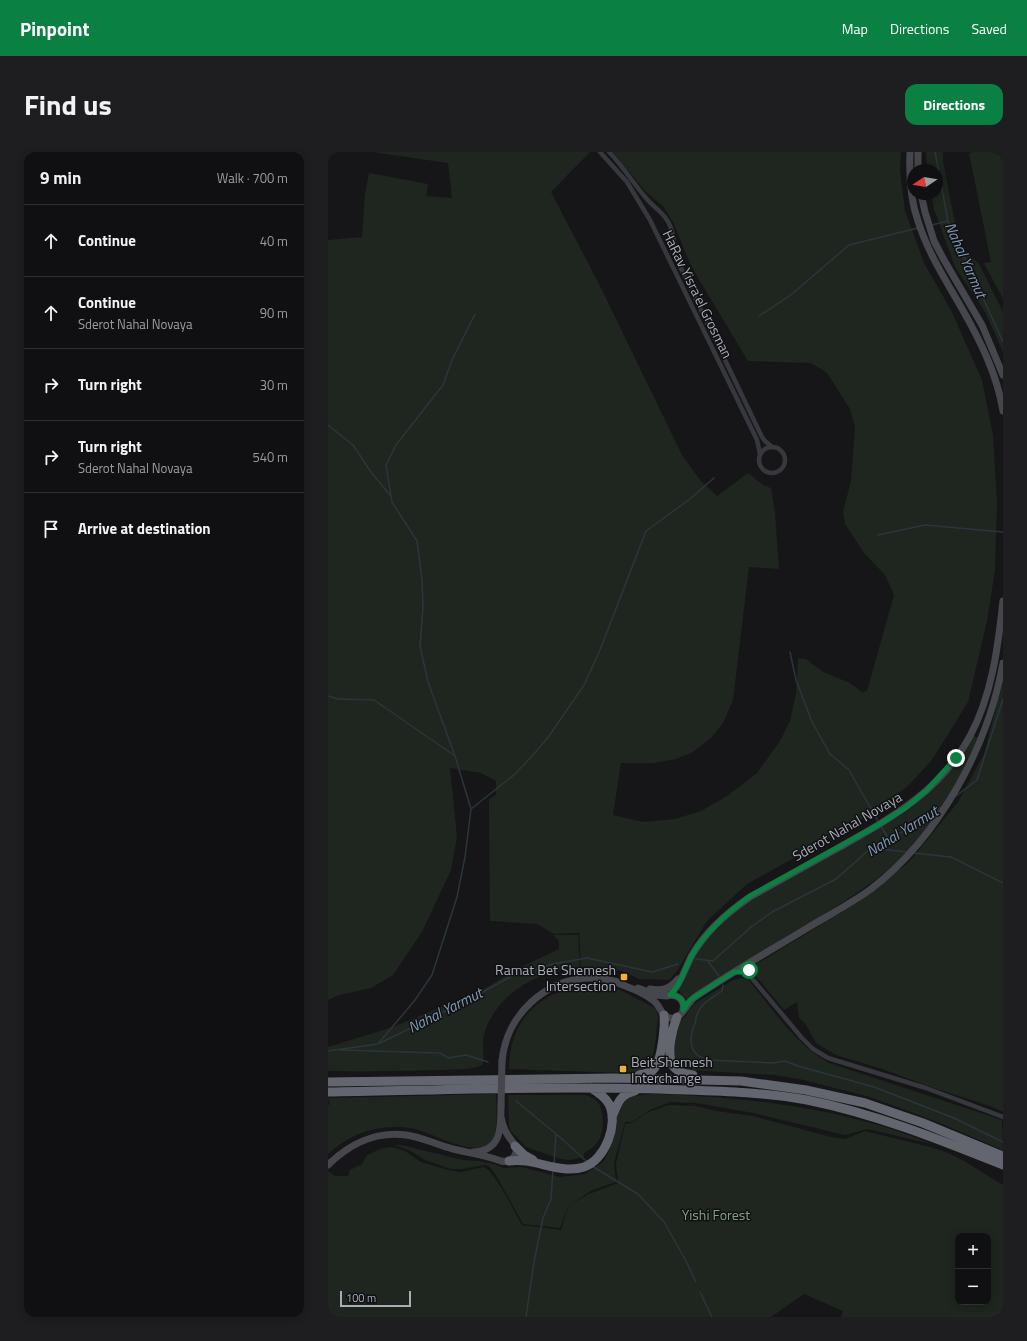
<!DOCTYPE html>
<meta charset="utf-8">
<style>
:root{--surface:#101012;--page:#1e1e20;--text:#f1f3f6;--muted:#9c9d9f;--line:#303032;--accent:#0b8043}
body{margin:0;font-family:"Titillium Web",sans-serif;background:var(--page);color:var(--text)}
.controls{position:absolute;right:12px;bottom:12px;display:grid;overflow:hidden;border-radius:8px;box-shadow:0 2px 10px #0003}
.controls button{width:36px;height:36px;display:grid;place-items:center;padding:0;border:0;border-bottom:1px solid var(--line);background:var(--surface);color:var(--text);font:20px sans-serif}
.compass{position:absolute;left:579px;top:12px;width:36px;height:36px;border-radius:50%;background:var(--surface);box-shadow:0 2px 10px #0003;rotate:258deg}
.scale{position:absolute;left:12px;bottom:10px;width:71px;box-sizing:border-box;padding-left:4px;border:2px solid #a8adb8;border-top:0;font-size:11px;line-height:14px;white-space:nowrap;color:#a8adb8;-webkit-text-stroke:3px #111113;paint-order:stroke}
.stop{position:absolute;width:12px;height:12px;margin:-9px;border:3px solid #0b8043;border-radius:50%;background:#fff}
.stop.end{background:#0b8043;border-color:#fff;box-shadow:0 1px 4px #0008}
.list{margin:0;padding:0;list-style:none}
h2{display:flex;justify-content:space-between;align-items:center;height:52px;margin:0;padding:0 16px;font-size:17px}
h2 small{font-size:13px;font-weight:400;color:var(--muted)}
.list li{display:grid;grid-template-columns:26px 1fr auto;gap:12px;align-items:center;box-sizing:border-box;height:72px;padding:0 16px;border-top:1px solid var(--line)}
.list b{display:block;font-size:15px;white-space:nowrap}
.list p{margin:0;font-size:13px;white-space:nowrap;color:var(--muted)}
.list em{font-size:13px;font-style:normal;color:var(--muted)}
.icon{flex:none;width:22px;height:22px;fill:none;stroke:currentColor;stroke-width:2;stroke-linecap:round;stroke-linejoin:round}
.map{position:relative;flex:none;width:675px;height:1165px;overflow:hidden;border-radius:12px}
header{display:flex;align-items:center;gap:24px;box-sizing:border-box;height:56px;padding:0 20px;background:var(--accent);color:#fff}
header strong{font-size:19px}
nav{display:flex;gap:22px;margin-inline-start:auto;font-size:14px}
.intro{display:flex;align-items:center;justify-content:space-between;box-sizing:border-box;height:96px;padding:0 24px}
h1{margin:0;font-size:28px}
.button{padding:10px 18px;border-radius:12px;background:var(--accent);color:#fff;font-size:14px;font-weight:700}
main{display:flex;gap:24px;padding:0 24px}
aside{flex:1;background:var(--surface);border-radius:12px;box-shadow:0 2px 10px #0003}
.map>svg:first-child{display:block}
.green{fill:#1e261f;fill-rule:evenodd}
.lines{fill:none;stroke-linecap:round;stroke-linejoin:round}
.stream{stroke:#2c353c;stroke-width:1.5}
.street{stroke:#37383d;stroke-width:4.5}
.secondary{stroke:#45474d;stroke-width:7}
.highway{stroke:#63666e;stroke-width:9}
.secondary-bridge{stroke:#45474d;stroke-width:7}
.route{stroke:#0b8043;stroke-width:5}
.poi-dot{fill:#f2b134;stroke:#111113;stroke-width:1.5}
.labels{text-anchor:middle;dominant-baseline:central;stroke-width:3;stroke-linejoin:round;paint-order:stroke}
.street-label{font-size:14px;fill:#a8adb8;stroke:#111113}
.poi-label{font-size:14px;fill:#a8adb8;stroke:#111113;text-anchor:end}
.park-label{font-size:14px;fill:#7fa381;stroke:#111113}
.water-label{font-size:15px;font-style:italic;fill:#7f9bb3;stroke:#111113}
</style>
<header>
<strong>Pinpoint</strong>
<nav><a>Map</a><a>Directions</a><a>Saved</a></nav>
</header>
<div class="intro"><h1>Find us</h1><a class="button">Directions</a></div>
<main>
<aside>
<h2>9 min<small>Walk · 700 m</small></h2>
<ul class="list">
<li><svg class="icon" aria-label="ahead" viewBox="0 0 24 24"><path d="M12 20V5M6 11l6-6 6 6"/></svg><div><b>Continue</b></div><em>40 m</em></li>
<li><svg class="icon" aria-label="ahead" viewBox="0 0 24 24"><path d="M12 20V5M6 11l6-6 6 6"/></svg><div><b>Continue</b><p>Sderot Nahal Novaya</p></div><em>90 m</em></li>
<li><svg class="icon" aria-label="right" viewBox="0 0 24 24"><path d="M7 20v-9h11M14 6l5 5-5 5"/></svg><div><b>Turn right</b></div><em>30 m</em></li>
<li><svg class="icon" aria-label="right" viewBox="0 0 24 24"><path d="M7 20v-9h11M14 6l5 5-5 5"/></svg><div><b>Turn right</b><p>Sderot Nahal Novaya</p></div><em>540 m</em></li>
<li><svg class="icon" aria-label="arrive" viewBox="0 0 24 24"><path d="M6 21V4h12l-3 4 3 4H6"/></svg><div><b>Arrive at destination</b></div></li>
</ul>
</aside>
<div class="map">
<svg width="675" height="1165" viewBox="0 0 675 1165">
<rect width="100%" height="100%" fill="#161618"/>
<path class="green" d="M44,0H262L223,40L272,134L354,303L372,328L389,344L420,321L435,333L443,336L447,361L451,417L421,415L405,548L395,571L383,586L365,600L348,607L325,611H293L285,663L315,670L347,667L373,659L399,644L429,621L452,589L462,569L468,541L470,506L478,507L495,520L522,531L534,540L539,539L566,443L557,423L536,401L517,372L515,360L523,329L527,275L522,257L499,221L483,211L420,209L363,114L345,70L335,54L318,40L285,0H573L572,18L577,59L596,111L623,158L654,228L665,283L669,350L667,418L659,469L640,550L604,608L579,635L549,655L529,671L419,732L379,769L349,819L341,828L311,827L294,819L253,815L251,781L226,782L209,772L162,769L161,662V647L168,643V629L153,621L122,616L129,685L123,718L94,780L65,823L43,836L11,843L0,848V88L34,85L37,43L41,21L100,32L98,44L124,46L120,11Z
M598,0H615V8L623,51L632,94L651,112L675,160V200L657,160L627,115L606,57L603,42H609V18H599Z
M645,0H675V147L656,111L663,110L641,1Z
M675,529V960L662,954L606,936L554,917L508,903L488,891L477,871L471,866L469,850L456,858L433,830L427,824L424,818L427,813L532,749L581,710L630,650L656,602Z
M646,583L647,585H650C635,625 602,680 570,709C536,740 496,762 457,785C424,805 392,826 360,848L349,837L373,793L410,756L576,661L593,647Z
M225,783H250L252,815C211,819 168,840 156,883C153,892 158,903 154,913C142,919 121,917 108,918C72,919 36,920 0,919V895L65,875L154,838L193,815L231,797V789Z
M413,826L420,827C445,858 466,891 501,911L674,968L675,998L607,969L542,945L471,927L446,923L360,918L354,916L346,909V882L352,869L357,865L362,857L366,852L405,828Z
M263,833L276,834L292,838L327,856L330,863V866C328,879 328,909 317,916C311,921 303,920 296,921L181,917C181,866 214,837 263,833Z
M168,942C168,953 171,983 163,990C145,1008 102,978 82,976C49,972 24,981 0,1002V953L2,952L0,946Z
M325,942C401,944 477,952 550,973C568,978 586,985 604,992L539,977L517,983L425,961L368,951L342,950L322,958L304,970H297L286,1011L288,1030L264,1038L245,1051L261,1042L290,1031L288,1012L297,972L304,971L320,960L341,953L368,954L388,959L425,964L503,985L517,987L537,979L606,996C631,1003 653,1020 675,1033V1165H513L515,1159L476,1142L443,1165H0V1019L7,1024H20L22,1018L34,1012L39,1003L52,997L63,995L77,999L93,1010L120,1018L133,1020L156,1015C168,1021 187,1061 194,1073L233,1078L239,1059L244,1052L239,1058L232,1076L195,1072L169,1025L162,1015L157,1013L134,1017H123L97,1008L81,998L66,993H73L135,1008L151,1009L166,1012L176,1016L194,1015L232,1025L257,1022L275,1010L281,999L287,981L290,958L293,950L305,944ZM630,1084H660V1150H630Z
M180,943H257C260,944 266,946 268,948C277,956 276,979 271,988C267,994 262,998 256,1001V1005L241,1008L232,1007L198,995L183,979L181,974Z"/>
<g class="lines">
<path class="stream" d="M607,0L620,69L675,190
M604,73L620,69
M431,164L464,142L521,93L590,76
M0,273L25,293L43,320L62,343
M550,383L597,373L675,380
M462,500L468,528L484,570L502,602L521,618L550,669
M0,544L10,547L46,548L127,604
M628,644L649,628L675,547
M143,657L186,623L206,602L221,584L256,533L272,498L318,379L362,347L386,326
M553,674L560,686
M543,696L579,700
M585,701L623,705L675,731
M368,807L385,809L423,775L444,760L508,727L543,696L590,672L613,655
M379,808L391,824
M395,833L394,839C388,844 380,847 374,854C370,858 368,865 367,871C361,887 360,902 379,908L445,911L457,909L470,914L546,935L626,966L675,990
M50,892L87,848L104,823L129,745L137,705L143,657L127,604L100,530L92,494L95,456L94,428L89,389L64,350L58,313L68,293L115,233L124,208L147,162
M13,898L112,901L120,906L138,903L160,910
M0,899L50,892L138,849L184,824L225,812L259,806L324,820L350,812
M188,949L233,986L258,1009
M226,1012L228,982
M264,1014L310,1042L336,1070L357,1107L368,1130
M372,1140L384,1165
M198,1165L206,1110L215,1066L223,1047L225,1018"/>
<path class="street" d="M272,0L299,30L322,68L429,288L432,302
M281,0C295,14 305,31 318,46C326,56 339,63 343,76C347,88 346,101 351,112L434,285L437,289L444,295
M431 308a13 13 0 1 1 26 0a13 13 0 1 1-26 0Z
M408,820H416L422,824L474,886L485,897L500,906L598,936L675,965"/>
<path class="secondary" d="M582,0C581,23 582,47 590,69C600,101 617,127 633,155C652,188 669,222 675,259
M590,0V18
M593,42L597,60L606,89L616,108L654,173L675,223
M287,830C300,835 318,841 328,851C332,855 333,861 337,864C340,866 345,867 349,865C355,863 360,850 367,845C404,820 443,798 481,775C501,763 524,751 543,737C611,685 660,595 675,511
M310,836L328,843L339,844
M322,837C334,839 342,837 350,827
M340,843C350,842 357,848 355,858
M342,843C353,832 357,816 364,803C378,779 400,760 422,745C452,728 481,712 510,696C563,666 612,640 642,584C664,543 670,495 675,449
M174,909C178,863 218,825 266,826C274,826 282,828 290,830
M145,1000C174,999 173,975 173,953
M0,1013C21,992 48,979 78,983C94,985 109,993 125,997C141,1001 158,1003 173,1009C177,1010 181,1010 185,1006C194,996 182,989 178,980C175,975 174,970 173,965"/>
<path class="highway" d="M349,865C344,878 338,901 345,914C350,921 358,922 365,923
M311,923C315,922 322,921 325,918C334,910 337,874 336,863
M0,930L285,926L413,929L478,938L537,951L595,971L675,1004
M0,940C110,938 221,934 331,937C381,939 430,939 479,948C548,962 610,987 675,1013
M284,965C290,951 291,943 307,939
M187,994L196,1003L205,1008
M181,1009C206,1005 232,1023 256,1015C277,1008 291,972 281,952C277,945 270,940 263,936"/>
<path class="secondary-bridge" d="M173,953L174,909"/>
</g>
<g class="lines">
<path class="route" d="M421,818L422,824L416,820H406L362,848L355,858C357,849 351,843 342,843C353,833 357,816 364,803C378,779 400,760 422,744L545,676L576,657L598,639L628,606"/>
</g>
<g class="poi-dot">
<rect x="292" y="821" width="8" height="8" rx="2"/>
<rect x="291" y="913" width="8" height="8" rx="2"/>
</g>
<g class="labels">
<g class="street-label">
<text transform="translate(370 142) rotate(64)">HaRav Yisra'el Grosman</text>
<text transform="translate(519 674) rotate(-30)">Sderot Nahal Novaya</text>
</g>
<g class="poi-label">
<text x="288" y="817">Ramat Bet Shemesh<tspan x="288" dy="16">Intersection</tspan></text>
<text x="303" y="909" text-anchor="start">Beit Shemesh<tspan x="303" dy="16">Interchange</tspan></text>
</g>
<g class="park-label">
<text x="388" y="1062">Yishi Forest</text>
</g>
<g class="water-label">
<text transform="translate(638 108) rotate(66)">Nahal Yarmut</text>
<text transform="translate(574 679) rotate(-32)">Nahal Yarmut</text>
<text transform="translate(117 858) rotate(-27)">Nahal Yarmut</text>
</g>
</g>
</svg>
<div class="controls">
<button>+</button>
<button>−</button>
</div>
<svg class="compass" viewBox="-18 -18 36 36"><path d="M0-13l5 13h-10z" fill="#e53935"/><path d="M0 13l5-13h-10z" fill="#9c9d9f"/></svg>
<div class="scale">100 m</div>
<div class="stop" style="left:421px;top:818px"></div>
<div class="stop end" style="left:628px;top:606px"></div>
</div>
</main>
